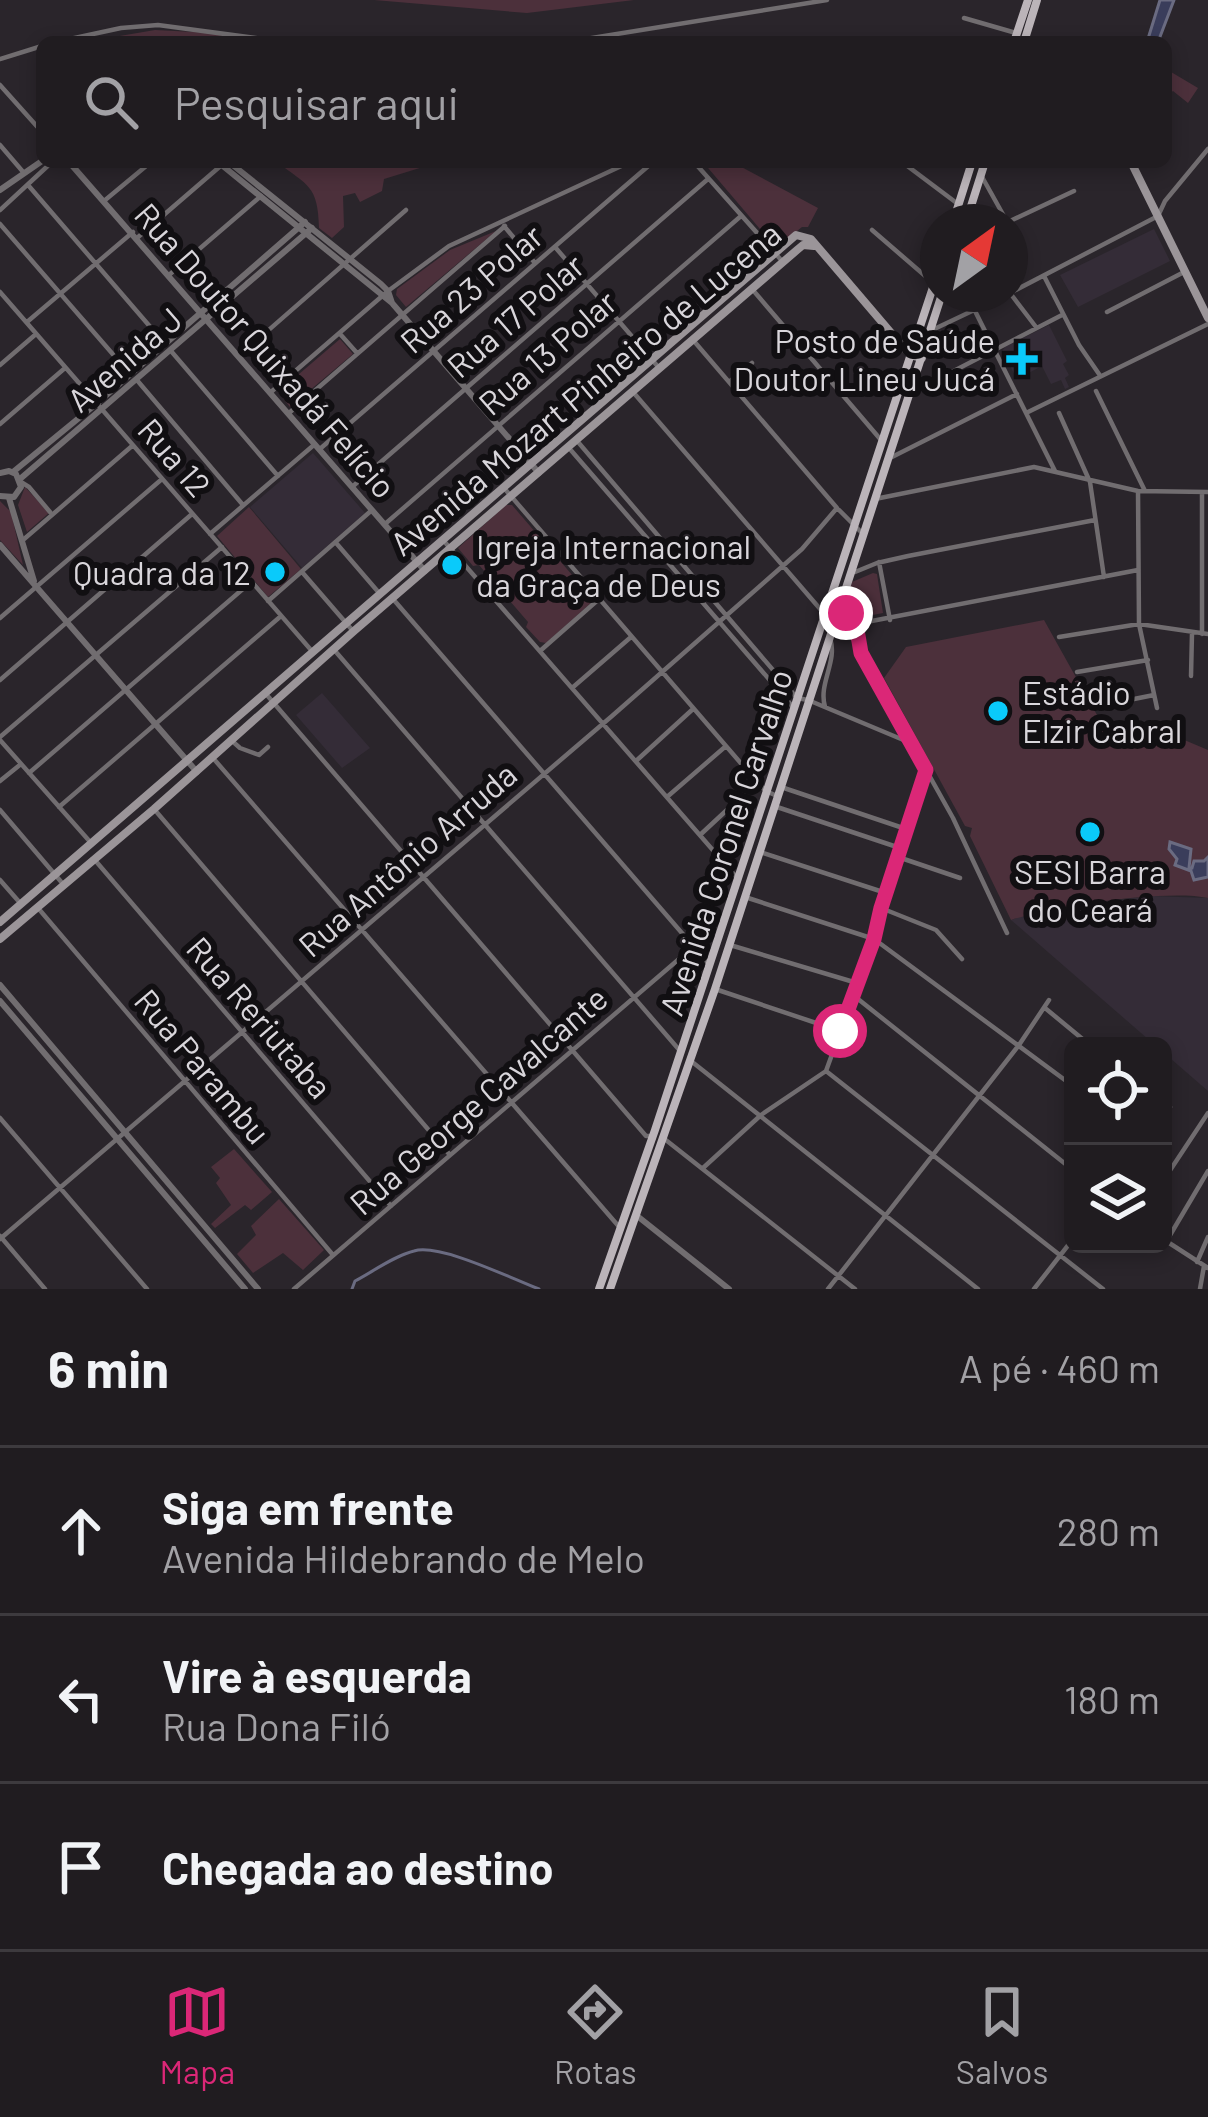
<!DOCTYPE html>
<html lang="pt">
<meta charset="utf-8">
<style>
:root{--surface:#201c20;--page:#2d292d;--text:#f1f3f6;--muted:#a2a1a5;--line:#3d3a3e;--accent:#db2777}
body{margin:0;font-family:Barlow,sans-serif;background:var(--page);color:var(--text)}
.controls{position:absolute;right:36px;bottom:36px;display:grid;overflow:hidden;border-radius:18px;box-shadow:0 6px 18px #0003}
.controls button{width:108px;height:108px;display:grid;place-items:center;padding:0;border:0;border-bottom:3px solid var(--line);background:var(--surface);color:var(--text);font:60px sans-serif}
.compass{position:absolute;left:920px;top:204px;width:108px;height:108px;border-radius:50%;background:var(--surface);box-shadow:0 6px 18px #0003;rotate:33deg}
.stop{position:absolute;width:36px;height:36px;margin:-27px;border:9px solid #db2777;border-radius:50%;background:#fff}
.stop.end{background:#db2777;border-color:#fff;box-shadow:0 3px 12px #0008}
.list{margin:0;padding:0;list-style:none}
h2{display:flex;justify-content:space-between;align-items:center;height:156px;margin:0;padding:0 48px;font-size:51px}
h2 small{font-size:39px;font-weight:400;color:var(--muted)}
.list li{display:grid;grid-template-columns:78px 1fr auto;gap:36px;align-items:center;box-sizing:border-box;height:168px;padding:0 48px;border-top:3px solid var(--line)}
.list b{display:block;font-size:45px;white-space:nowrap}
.list p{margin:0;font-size:39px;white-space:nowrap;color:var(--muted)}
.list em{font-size:39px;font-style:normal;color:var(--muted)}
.icon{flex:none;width:66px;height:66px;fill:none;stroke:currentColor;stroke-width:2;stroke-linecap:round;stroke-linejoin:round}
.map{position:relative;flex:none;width:1208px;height:1289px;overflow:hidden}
.search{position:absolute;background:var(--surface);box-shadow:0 6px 18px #0003;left:36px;right:36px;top:36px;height:132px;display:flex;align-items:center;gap:30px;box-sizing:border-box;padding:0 42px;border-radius:18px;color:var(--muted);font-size:45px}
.sheet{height:660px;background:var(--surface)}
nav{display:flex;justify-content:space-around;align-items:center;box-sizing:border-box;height:168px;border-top:3px solid var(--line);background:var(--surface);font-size:33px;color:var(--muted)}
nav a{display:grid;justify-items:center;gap:6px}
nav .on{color:var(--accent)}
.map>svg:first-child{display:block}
.built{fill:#342c37}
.green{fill:#4c303b}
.water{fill:#3a3d5b;stroke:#6a6b81;stroke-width:3}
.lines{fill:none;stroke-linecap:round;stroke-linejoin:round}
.stream{stroke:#6a6b81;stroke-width:3}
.minor{stroke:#716d70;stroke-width:4.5}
.tertiary{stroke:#716d70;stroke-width:6}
.secondary{stroke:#9b9599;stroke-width:8}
.primary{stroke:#bbb4b9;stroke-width:8}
.route{stroke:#db2777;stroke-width:15}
.poi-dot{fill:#0acafa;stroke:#110f12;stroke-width:4.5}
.labels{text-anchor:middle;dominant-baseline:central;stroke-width:12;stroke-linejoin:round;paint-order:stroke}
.street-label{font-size:33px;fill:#d9d6db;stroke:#110f12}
.poi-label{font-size:33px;fill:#d9d6db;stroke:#110f12;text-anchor:end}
</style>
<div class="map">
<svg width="1208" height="1289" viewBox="0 0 1208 1289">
<rect width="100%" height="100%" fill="#2a252b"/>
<path class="built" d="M1154,229L1170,261L1078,307L1060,275Z
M1049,325L1067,361L1063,364L1069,375L1065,378L1069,387L1065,389L1061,380L1051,384L1042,366L1017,379L1002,351L1005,347Z
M313,453L365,513L302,568L250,507Z
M322,693L370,748L342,768L296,715Z
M1151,896L1208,898V1091L1163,1052V1046H1156L1011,920L1034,912Z"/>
<path class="green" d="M374,0H634L527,13Z
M155,30L214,33L260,42H106L102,39Z
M1166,69L1198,88L1188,103L1173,91L1166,96Z
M277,162H422L423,167L384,179L382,191L360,202L355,193L343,196L344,227L332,238L319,228C318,185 308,186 277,162Z
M703,162H732L818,208L808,227H802L776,248Z
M496,231L406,307L396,295L397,289L450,250Z
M340,339L353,354L290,407L278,392Z
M25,487L49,513L27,532L18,505Z
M0,501L11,512L23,565L0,540Z
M506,505H512L591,597V603L546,643L540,642L526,627L528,622L479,565L473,566L458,548Z
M249,507L301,569L268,597L217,536Z
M873,573L877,574L883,613L853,619L845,602L852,582Z
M1044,620L1116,749L1182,739L1208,750V898C1167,889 1053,906 1011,920L970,836L972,828L965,826L884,678L906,647Z
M234,1149L272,1192L251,1210L245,1205L215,1228L211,1224L231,1205L216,1183L220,1178L211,1167Z
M279,1199L324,1250L303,1270L283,1253L253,1273L237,1254L256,1235L251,1226Z"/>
<path class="water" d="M1160,0H1174L1158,42H1147Z
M1170,842L1191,849L1189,868H1192L1194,861H1204L1208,857V877L1194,880L1191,871L1175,865L1177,859L1169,849Z"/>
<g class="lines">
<path class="stream" d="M352,1289L355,1281C374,1271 394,1256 414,1251C440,1243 512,1279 539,1289"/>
<path class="minor" d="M964,18L1016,33
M56,42L121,28L158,25L285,42
M567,42L827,0
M0,59L42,46
M0,85L42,132
M0,145L24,173
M694,162L782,261
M902,162L958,204
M981,175L1005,218L1010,221L1074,191
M28,185L165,344
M104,201L151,162
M0,210L52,162
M0,224L130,374
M504,226L535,263
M872,230L938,287
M137,238L224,163
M555,247L660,369
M169,275L261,196
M1044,276L1079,345L1099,374
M752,289L881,440
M0,292L311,650
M1010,293L1158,216L1165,201L1208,149
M1010,293L1036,327
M974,309L1055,471
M1107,312L1186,271
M27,322L133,232
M930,331L1008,294
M341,335L357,353
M693,340L837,508L863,534
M171,351L278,476
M239,356L406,210
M0,365L36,334
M136,379L243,505
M729,382L752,363
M1096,391L1145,491
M271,392L388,291L449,246L630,162
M633,392L821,610L834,622L849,632L953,818L1007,933
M913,392L1062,315
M289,413L505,226
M1026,413L1208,324
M1059,413L1090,482L1104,577
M0,424L65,368
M578,442L797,698L808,700L913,744
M321,448L653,162
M569,448L793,707
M888,459L1017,394
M21,482L29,487L50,512
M352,487L708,179
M504,488L757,782L766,791L777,796
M1138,491L1139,624L1157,708
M1202,492V634
M875,499L1034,467L1138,491L1208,492
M385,524L741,216
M210,534L315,444
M23,540L132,446
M443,540L738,879
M337,544L380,594
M879,562L890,620
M302,572L353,631
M855,572L877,563L908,556L1095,520
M393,599L707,962
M268,601L372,510
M843,608L851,622L856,624L860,644
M0,618L162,479
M851,630L856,624L1138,570
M1059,637L1139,624L1208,634
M540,651L599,599
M336,652L681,1052
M1077,672L1148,660
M1191,676L1192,633
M0,680L192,514
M572,688L631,637
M266,694L646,1136H650
M825,707C818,683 838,662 830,638
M1094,707L1154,695
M0,737L222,547
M0,740L92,844
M231,740L240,748L259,755L268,747
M213,758L621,1229
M636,761L693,709
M29,773L251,582
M0,781L21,764
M781,787L906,829
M667,797L726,746
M774,806L900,848
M59,807L281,616
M154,809L450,1155
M0,810L63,884
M700,835L757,782
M760,852L886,893
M898,857L960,878
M94,859L391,1206
M0,880L21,904
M745,897L874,939L1073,1086
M38,908L333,1255
M881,908L936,930L962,959
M730,945L857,983
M715,989L840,1031
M853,995L1073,1170
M1045,1008L1091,1046
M691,1061L978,1289
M826,1071L1103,1289
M1163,1116L1170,1107
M0,1118L147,1289
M662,1137L855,1289
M703,1168L761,1115L826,1071L874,939L881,908L926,771
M1163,1181L1208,1113
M0,1236L45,1289
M0,1239L612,716L802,549L837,508
M1163,1239L1208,1268
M1166,1242L1208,1171
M1197,1262L1208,1237
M294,1289L693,947
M828,1289L1019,1045L1049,1000
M1034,1289L1073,1239
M1200,1289L1204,1266"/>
<path class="tertiary" d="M69,162L425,571
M218,162L392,303L539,473
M229,162L381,284L388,291L392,303
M0,190L42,161
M13,472L96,404L305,222
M0,473L9,471L16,474L21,487L14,497L0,496
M20,479L312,228
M9,498L34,581
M0,545L197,772
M0,985L258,1289
M0,1001L245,1289
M636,1215L729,1289"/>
<path class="secondary" d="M1131,162L1208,318
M0,922L796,235L811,239L910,355L922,358
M0,939L154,809L354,631L797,250L803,245L814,246"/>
<path class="primary" d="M1014,42L1028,0
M1024,42L1037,0
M953,222L972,162
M966,222L985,162
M599,1289L655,1130L938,272
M610,1289L715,989L942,294"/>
</g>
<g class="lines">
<path class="route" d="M840,1031L874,939L881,908L926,770L861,653L856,624L851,622L846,613"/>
</g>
<g class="poi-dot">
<path d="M1016 341h12v12h12v12h-12v12h-12v-12h-12v-12h12z"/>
<circle cx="452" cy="565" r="12"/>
<circle cx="275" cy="572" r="12"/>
<circle cx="998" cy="711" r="12"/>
<circle cx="1090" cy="832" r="12"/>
</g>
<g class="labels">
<g class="street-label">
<text transform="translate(471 288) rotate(-41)">Rua 23 Polar</text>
<text transform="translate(515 315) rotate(-41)">Rua 17 Polar</text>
<text transform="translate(266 350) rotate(49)">Rua Doutor Quixadá Felício</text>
<text transform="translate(547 352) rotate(-41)">Rua 13 Polar</text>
<text transform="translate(124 359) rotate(-41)">Avenida J</text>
<text transform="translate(585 388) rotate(-40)">Avenida Mozart Pinheiro de Lucena</text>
<text transform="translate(175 457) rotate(49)">Rua 12</text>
<text transform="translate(725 842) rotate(-72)">Avenida Coronel Carvalho</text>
<text transform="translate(407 859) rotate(-41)">Rua Antônio Arruda</text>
<text transform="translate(260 1017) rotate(49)">Rua Reriutaba</text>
<text transform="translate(203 1066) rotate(50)">Rua Parambu</text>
<text transform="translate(478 1100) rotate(-41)">Rua George Cavalcante</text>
</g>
<g class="poi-label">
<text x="995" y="340">Posto de Saúde<tspan x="995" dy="38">Doutor Lineu Jucá</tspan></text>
<text x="476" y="546" text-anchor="start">Igreja Internacional<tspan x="476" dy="38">da Graça de Deus</tspan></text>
<text x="251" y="572">Quadra da 12</text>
<text x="1022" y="692" text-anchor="start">Estádio<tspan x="1022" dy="38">Elzir Cabral</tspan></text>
<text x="1090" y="871" text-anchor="middle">SESI Barra<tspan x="1090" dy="38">do Ceará</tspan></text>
</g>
</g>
</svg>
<div class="controls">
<button><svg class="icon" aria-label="locate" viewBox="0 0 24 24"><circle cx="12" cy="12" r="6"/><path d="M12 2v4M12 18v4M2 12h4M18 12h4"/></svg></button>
<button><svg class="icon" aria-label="layers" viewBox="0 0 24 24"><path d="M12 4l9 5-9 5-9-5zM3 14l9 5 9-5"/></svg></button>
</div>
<svg class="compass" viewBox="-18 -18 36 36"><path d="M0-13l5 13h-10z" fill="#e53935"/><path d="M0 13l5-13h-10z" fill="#a2a1a5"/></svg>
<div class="stop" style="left:840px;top:1031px"></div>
<div class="stop end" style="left:846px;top:613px"></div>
<div class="search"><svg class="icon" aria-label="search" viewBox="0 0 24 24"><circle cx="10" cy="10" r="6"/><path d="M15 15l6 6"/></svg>Pesquisar aqui</div>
</div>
<section class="sheet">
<h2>6 min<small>A pé · 460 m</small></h2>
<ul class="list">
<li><svg class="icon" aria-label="ahead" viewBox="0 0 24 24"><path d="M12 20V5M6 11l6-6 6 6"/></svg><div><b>Siga em frente</b><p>Avenida Hildebrando de Melo</p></div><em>280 m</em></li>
<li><svg class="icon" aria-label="left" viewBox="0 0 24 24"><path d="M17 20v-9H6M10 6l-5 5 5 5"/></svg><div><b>Vire à esquerda</b><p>Rua Dona Filó</p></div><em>180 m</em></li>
<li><svg class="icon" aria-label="arrive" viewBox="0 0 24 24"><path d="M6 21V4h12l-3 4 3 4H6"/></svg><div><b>Chegada ao destino</b></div></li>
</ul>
</section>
<nav>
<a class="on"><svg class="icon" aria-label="map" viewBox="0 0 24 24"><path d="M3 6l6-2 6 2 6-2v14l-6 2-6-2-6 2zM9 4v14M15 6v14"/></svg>Mapa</a>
<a><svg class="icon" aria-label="directions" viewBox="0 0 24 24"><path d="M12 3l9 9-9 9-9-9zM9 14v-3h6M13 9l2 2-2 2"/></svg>Rotas</a>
<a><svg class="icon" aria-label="saved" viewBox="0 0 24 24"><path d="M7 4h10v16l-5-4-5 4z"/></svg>Salvos</a>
</nav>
